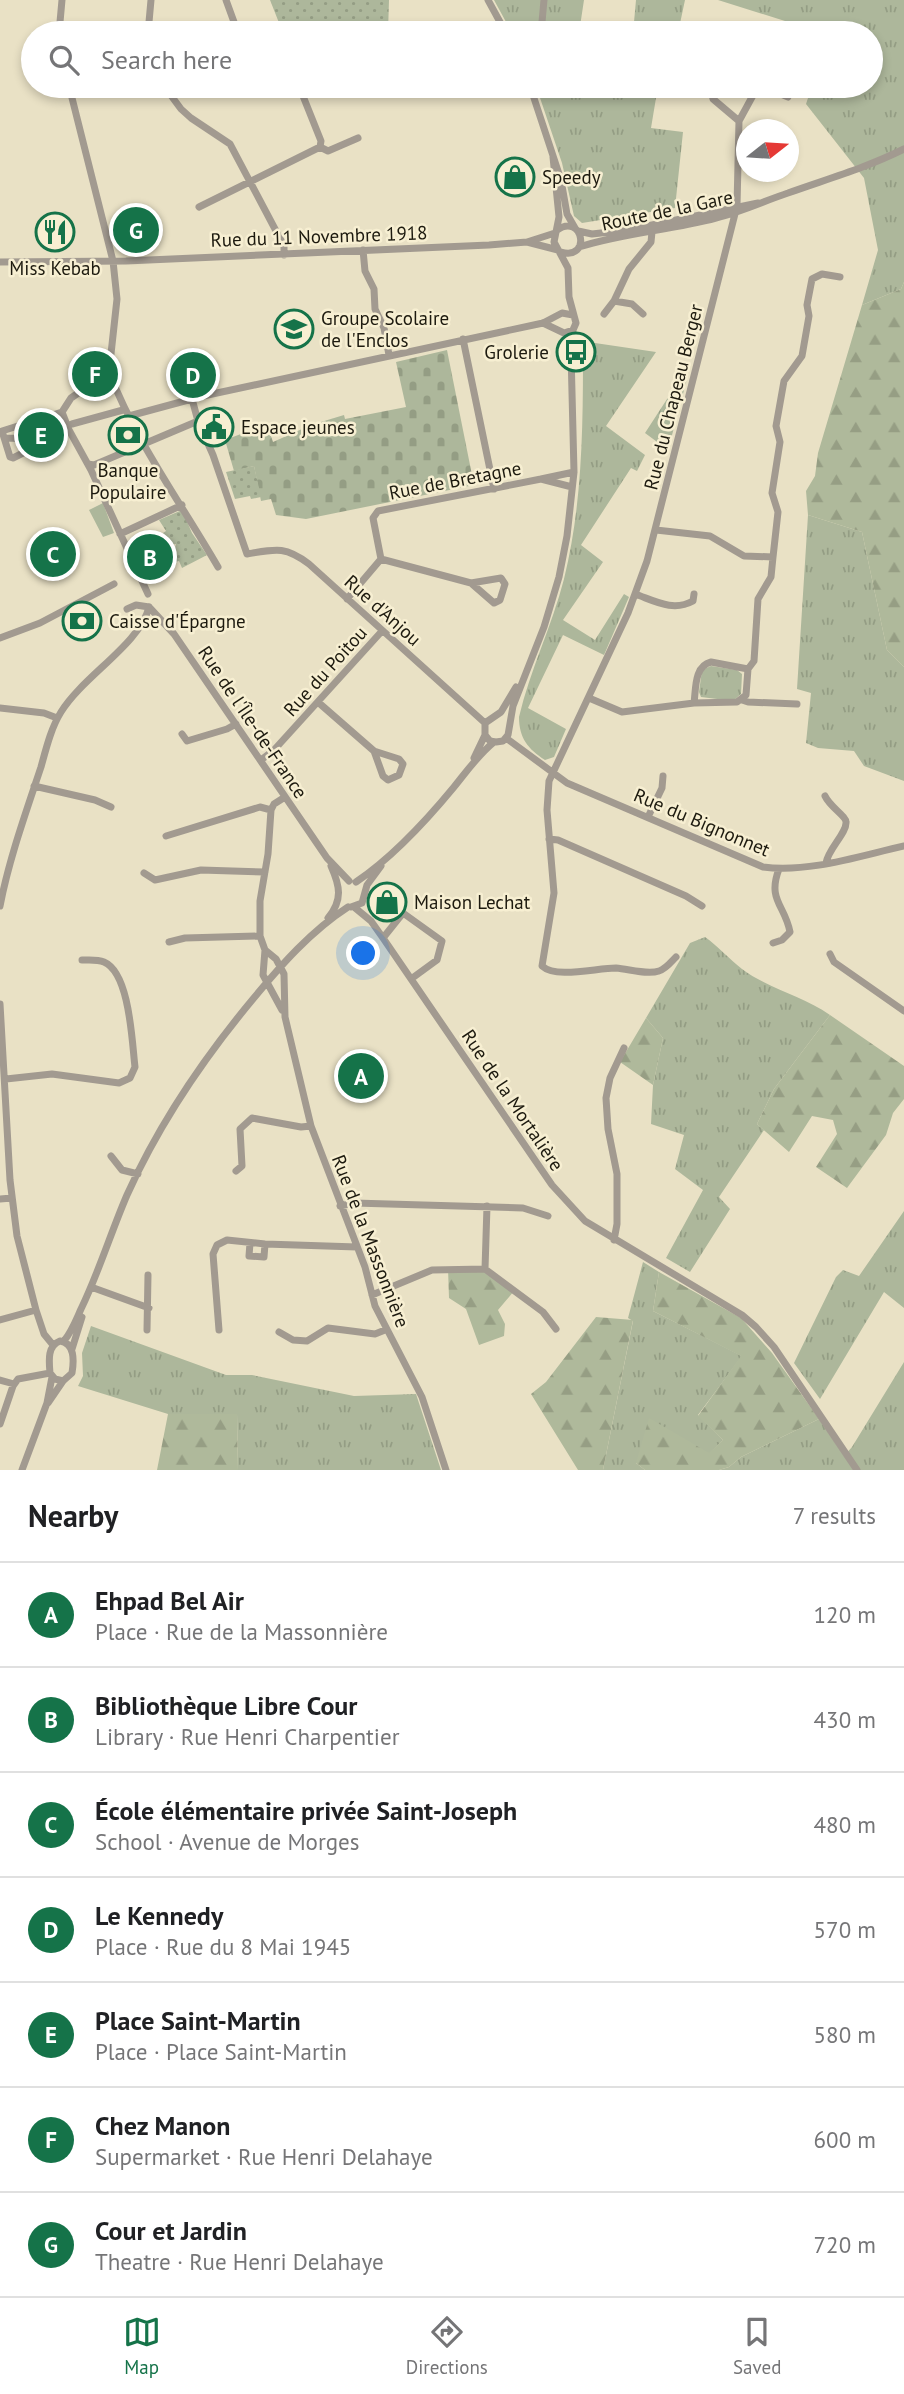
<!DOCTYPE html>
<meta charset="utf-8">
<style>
:root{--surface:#fff;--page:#f6f6f6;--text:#202124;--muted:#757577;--line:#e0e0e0;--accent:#157349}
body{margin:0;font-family:"PT Sans",sans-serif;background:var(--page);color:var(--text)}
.compass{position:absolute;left:736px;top:119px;width:63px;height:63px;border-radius:50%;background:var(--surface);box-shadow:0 4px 10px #0003;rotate:73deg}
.you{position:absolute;left:364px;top:954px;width:24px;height:24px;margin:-18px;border:5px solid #fff;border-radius:50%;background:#1a73e8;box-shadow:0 0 0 10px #1a73e833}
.badge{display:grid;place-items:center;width:46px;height:46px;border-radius:50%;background:var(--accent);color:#fff;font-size:23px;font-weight:700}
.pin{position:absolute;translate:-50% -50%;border:4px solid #fff;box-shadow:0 2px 7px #0006}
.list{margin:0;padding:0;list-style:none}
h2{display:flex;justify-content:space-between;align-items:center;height:91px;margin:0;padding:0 28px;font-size:30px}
h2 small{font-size:23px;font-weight:400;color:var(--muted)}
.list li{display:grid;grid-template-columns:46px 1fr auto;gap:21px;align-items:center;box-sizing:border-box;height:105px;padding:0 28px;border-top:2px solid var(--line)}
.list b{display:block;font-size:26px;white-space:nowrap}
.list p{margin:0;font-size:23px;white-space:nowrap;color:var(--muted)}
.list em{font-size:23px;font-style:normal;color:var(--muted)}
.icon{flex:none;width:38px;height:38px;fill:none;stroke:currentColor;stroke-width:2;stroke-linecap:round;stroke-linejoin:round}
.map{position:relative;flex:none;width:904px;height:1470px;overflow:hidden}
.search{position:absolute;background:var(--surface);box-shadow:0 4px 10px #0003;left:21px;right:21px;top:21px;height:77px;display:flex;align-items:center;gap:18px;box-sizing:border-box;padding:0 24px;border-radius:38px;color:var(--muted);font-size:26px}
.sheet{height:826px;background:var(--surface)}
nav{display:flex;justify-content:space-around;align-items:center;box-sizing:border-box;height:98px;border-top:2px solid var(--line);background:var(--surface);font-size:19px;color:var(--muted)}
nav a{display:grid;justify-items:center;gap:4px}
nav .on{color:var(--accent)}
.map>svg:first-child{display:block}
.grass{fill:url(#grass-tufts)}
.forest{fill:url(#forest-firs)}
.cemetery{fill:url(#cemetery-stones)}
.park{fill:url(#park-dots)}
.pitch{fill:#adb79b}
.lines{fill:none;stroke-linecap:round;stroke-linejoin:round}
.minor{stroke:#a29a90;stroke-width:7}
.labels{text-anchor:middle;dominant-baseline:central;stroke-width:5;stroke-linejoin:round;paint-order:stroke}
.poi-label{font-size:19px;fill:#1d1a0f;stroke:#f7efd2;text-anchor:start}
.street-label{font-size:19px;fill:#1d1a0f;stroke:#f7efd2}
</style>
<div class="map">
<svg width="904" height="1470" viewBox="0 0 904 1470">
<defs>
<pattern id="grass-tufts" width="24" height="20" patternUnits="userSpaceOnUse" patternTransform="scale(1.75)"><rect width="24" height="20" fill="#adb79b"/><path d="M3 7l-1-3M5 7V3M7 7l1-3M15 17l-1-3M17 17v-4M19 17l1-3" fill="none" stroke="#949d84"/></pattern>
<pattern id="forest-firs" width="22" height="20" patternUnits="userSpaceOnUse" patternTransform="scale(1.75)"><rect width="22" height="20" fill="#afb99b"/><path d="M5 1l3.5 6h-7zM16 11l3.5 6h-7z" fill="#969e84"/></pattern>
<pattern id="cemetery-stones" width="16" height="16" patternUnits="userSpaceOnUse" patternTransform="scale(1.75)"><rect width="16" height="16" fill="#adb79b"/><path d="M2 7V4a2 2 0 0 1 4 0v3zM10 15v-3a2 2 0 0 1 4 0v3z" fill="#949d84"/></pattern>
<pattern id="park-dots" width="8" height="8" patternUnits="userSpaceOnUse" patternTransform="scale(1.75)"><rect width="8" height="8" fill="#adb79b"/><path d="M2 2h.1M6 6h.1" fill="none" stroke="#949d84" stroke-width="1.8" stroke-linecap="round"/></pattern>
</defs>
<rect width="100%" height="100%" fill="#e9e1c5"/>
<path class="grass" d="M494,0H584L579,33H512Z
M636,0H685L678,33H633Z
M718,0H904V282L901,289L862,305L878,250L864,178L806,104L812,86H871V33H823Z
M536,86H658L651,128L683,132L675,208L582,223L574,216L562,163Z
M595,343L656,352L606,426L645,455L637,471L631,468L581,545L603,562L563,620L595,640L624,594L629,597L604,655L563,635L528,708L566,729L554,757L545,760C528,749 519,738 519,717C530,670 552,626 564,579C583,502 583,423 583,344Z
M682,376L687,379L668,450L645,433Z
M103,503L114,533L103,537L89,510Z
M808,515L862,532L887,650L904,667V781L864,766L854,751L818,748L806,743L811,693L797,689Z
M711,666L737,670L742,674L741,694L733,701L701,697L699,692L702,670Z
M705,937C718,946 729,959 742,969C769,989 803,996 830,1015L774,1089L757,1124L764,1130L719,1197L730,1209L690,1272L666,1258L703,1190L675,1169L684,1135L651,1124L653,1085L663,1038L646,1018L690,943Z
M904,1211V1308L884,1292L820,1399L794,1363L836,1277L843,1270L859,1276Z
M643,1262L659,1272L653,1311L742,1356L698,1415L723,1440L710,1453L636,1463L645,1470H603L633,1321L628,1318Z
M91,1326L226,1375H252L354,1396L416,1394L441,1470H238L237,1414H168L78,1386L83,1376L82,1353Z
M904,1362V1470H719L729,1467L741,1457L819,1419L844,1456L852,1447Z"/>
<path class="forest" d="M904,282V667L887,650L862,532L808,515L806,491L815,476L818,453L862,305L901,289Z
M830,1015L904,1066V1099L893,1113L886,1135L847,1188L816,1167L837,1134L833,1120L812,1116L789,1152L757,1124L774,1089Z
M646,1018L663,1038L653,1085L620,1062Z
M448,1268L485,1269L514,1291L498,1310L505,1324L504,1336L479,1345L466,1309L449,1298Z
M659,1272L741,1318L772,1353L819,1419L741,1457L729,1467L719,1470H645L636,1463L649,1418L709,1453L723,1440L698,1416L741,1356L653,1311Z
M596,1317L633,1320L603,1470H578L531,1394L546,1382Z
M168,1414H237L238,1470H157Z"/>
<path class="cemetery" d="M447,350L474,485L306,519L276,515L271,499L261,501L254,466L234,471L225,440L267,424L273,442L311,425L344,415L345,419L406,407L396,362Z"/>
<path class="park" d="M270,0H389L388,33H283Z
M254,466L261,497L251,499L250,496L235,499L226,472Z
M182,510L192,533L207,555L182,568L179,561L175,562L170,550L175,548L176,544L168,545L163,533L166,531L159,520Z"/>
<path class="pitch" d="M64,533L72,550L50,560L42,543Z"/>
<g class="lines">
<path class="minor" d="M226,0L238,33
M488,0L506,33
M59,33L62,0
M148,33L151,0
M541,33L544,0
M164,86L181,109L191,118L230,144L284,246V255
M299,86L321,141L320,147
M530,86L561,180L567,214L575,228
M710,86L713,99L739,121
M757,86L764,87L788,97
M199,207L320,147L328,151L358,138
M557,230C583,212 592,261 561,252
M578,231L592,234L628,230L758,203
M527,242L558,250
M579,247C623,233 671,230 716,218C741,212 764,201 788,193C827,179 866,168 904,149
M363,250L365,271L374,289L375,309L384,328L389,355
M0,262L126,261L489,245L527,242L555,233
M614,301L632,304L643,314
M604,314L614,301L629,269L651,242L652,232
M543,323L564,333L573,330
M463,339L494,489
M109,372C136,442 181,503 218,567
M192,399L198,421L213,455L247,554C276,549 285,546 309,564L485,723
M62,412L71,398L109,372L117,299L113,261L69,86
M129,416L203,396L543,323L562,313L573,315
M72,424L123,410
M69,430L13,458L10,457L2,431L62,412L69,430L91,470L148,594
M6,438L34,439L63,427
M88,464L94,465L198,421
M572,487L541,479L574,472
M656,530L710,536L744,556L773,557L771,577L758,599L754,661L748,669
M120,534L182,505
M773,557L778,512L772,493L780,442L776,426L784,381L802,356L809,316L807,305L812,279L822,274L840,277
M381,559L471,583L494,603L500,600L505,584L501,578L471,583
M635,594C655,601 673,612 693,601L694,594
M347,599L381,559L373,518L378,511L541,479
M149,607L174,634L327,858L349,881
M127,609L136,605L149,607
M0,638L40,623L114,584
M589,698L622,712L694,703L737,702L746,695L748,669L711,662C694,666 696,689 694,703
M742,700L748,702L797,704
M319,703L374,751L399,759L403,764L399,775L388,780L383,776L374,751
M0,708L44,713L57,718
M182,734L187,741L227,729L236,724
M485,735L490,741L496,742L503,741L508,735L513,706L544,627L559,577L567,536L574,472L571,353L573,330L576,323L569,297L568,268L554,242L559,217L553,157
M506,738L567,783L763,867C809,873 859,856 904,846
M474,758L485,735V723L501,712L516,687
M261,760L274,750L382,631
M34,786L95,800L111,807
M825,796C830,807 846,816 846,822C847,833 828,849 826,863
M648,817L662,788L663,776
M166,836L260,807L271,810
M549,839L558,840L686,896L702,906
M144,873L155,880L201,870L265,872
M356,882C393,857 426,821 454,787C467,771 478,755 494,742
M0,906C9,859 26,812 41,767C46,749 51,728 61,712C83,676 140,644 149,607
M351,907L362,903L367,885L381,866
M354,907L371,921L383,938L552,1185L585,1221L742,1315L756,1327L774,1347L857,1470
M328,918C343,900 340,886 331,866
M383,938L403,913L442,941L437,960L411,979
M169,942L185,938L260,936
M773,943L782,940L790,932C785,905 767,900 779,869
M265,950L276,959L284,974L285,1017L311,1126L365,1267L375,1306L422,1397L446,1470
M830,954L834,962L904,1011
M676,957C671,962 666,969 659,971C647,975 629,969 616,968C596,968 556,979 542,966L554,893L547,810L549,781L628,613L647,561L737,206L739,121L757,88L752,86
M0,1004L10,1180L17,1236L36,1310L44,1334L53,1345
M282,1010L263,975L265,950L260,936V901L268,854L271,810L274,804L285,797
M6,1079L52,1074L119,1083L130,1078L135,1067C132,1043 130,973 104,962C97,959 89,960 82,960
M111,1156L122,1170L138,1174
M236,1171L242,1166L240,1129L252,1118L301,1127L311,1126
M0,1199L12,1198
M340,1206L354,1203L523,1208L548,1216
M614,1240L617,1224V1174L608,1129L606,1098L610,1078L624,1048
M250,1243L249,1256L264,1257L265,1244
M485,1269L487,1206
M91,1287L149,1308
M372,1295L432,1270L485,1269L543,1312L556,1329
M0,1320L36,1310
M147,1330L148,1275
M219,1330L213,1254L217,1245L227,1240L265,1244L357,1247
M279,1332L293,1340L307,1341L328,1328L375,1334L385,1330
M60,1341C75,1343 74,1361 72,1373L63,1381L55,1379L50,1373C49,1361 47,1346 60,1341Z
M64,1341C72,1331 76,1320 81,1309C99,1272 111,1232 127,1195C159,1124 203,1059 253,999C281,965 311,931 348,907
M72,1349L82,1317
M0,1380L14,1384
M48,1403L63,1381
M0,1424L13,1386L18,1379L50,1373
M22,1470L47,1403L52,1377"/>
</g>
<defs>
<symbol id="shop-ring" viewBox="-11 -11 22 22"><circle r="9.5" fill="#f7efd2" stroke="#157349" stroke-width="1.5"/><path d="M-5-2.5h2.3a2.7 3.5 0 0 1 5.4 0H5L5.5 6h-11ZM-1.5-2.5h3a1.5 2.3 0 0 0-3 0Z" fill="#157349"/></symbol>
<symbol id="restaurant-ring" viewBox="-11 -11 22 22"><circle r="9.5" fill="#f7efd2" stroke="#157349" stroke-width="1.5"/><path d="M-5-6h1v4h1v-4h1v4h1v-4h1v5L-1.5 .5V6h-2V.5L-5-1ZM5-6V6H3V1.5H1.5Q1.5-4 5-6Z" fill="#157349"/></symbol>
<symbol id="school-ring" viewBox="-11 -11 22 22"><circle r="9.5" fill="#f7efd2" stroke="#157349" stroke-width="1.5"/><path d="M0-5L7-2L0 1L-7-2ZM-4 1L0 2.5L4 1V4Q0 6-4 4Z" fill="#157349"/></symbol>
<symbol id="bus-ring" viewBox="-11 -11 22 22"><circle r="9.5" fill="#f7efd2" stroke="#157349" stroke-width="1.5"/><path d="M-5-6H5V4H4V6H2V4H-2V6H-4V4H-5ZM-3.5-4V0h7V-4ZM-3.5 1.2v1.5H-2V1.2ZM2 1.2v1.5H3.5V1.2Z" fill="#157349"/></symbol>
<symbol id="civic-ring" viewBox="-11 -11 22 22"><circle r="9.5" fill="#f7efd2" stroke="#157349" stroke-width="1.5"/><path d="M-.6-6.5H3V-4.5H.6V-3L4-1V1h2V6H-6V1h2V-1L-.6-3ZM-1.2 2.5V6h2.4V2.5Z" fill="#157349"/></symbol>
<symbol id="bank-ring" viewBox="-11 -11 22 22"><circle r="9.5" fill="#f7efd2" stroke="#157349" stroke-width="1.5"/><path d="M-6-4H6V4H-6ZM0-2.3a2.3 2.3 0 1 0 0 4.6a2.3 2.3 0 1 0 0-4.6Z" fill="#157349"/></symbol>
</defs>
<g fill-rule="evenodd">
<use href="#shop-ring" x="493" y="155" width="44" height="44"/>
<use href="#restaurant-ring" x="33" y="210" width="44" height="44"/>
<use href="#school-ring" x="272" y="307" width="44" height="44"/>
<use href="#bus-ring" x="554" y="330" width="44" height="44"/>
<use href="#civic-ring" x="192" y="405" width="44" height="44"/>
<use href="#bank-ring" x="106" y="413" width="44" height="44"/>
<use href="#bank-ring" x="60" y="599" width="44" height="44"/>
<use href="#shop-ring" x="365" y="880" width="44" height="44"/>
</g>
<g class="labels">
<g class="poi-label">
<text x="542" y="177">Speedy</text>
<text x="55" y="268" text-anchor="middle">Miss Kebab</text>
<text x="321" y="318">Groupe Scolaire<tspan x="321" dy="22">de l'Enclos</tspan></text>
<text x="549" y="352" text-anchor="end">Grolerie</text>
<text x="241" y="427">Espace jeunes</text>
<text x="128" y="470" text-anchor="middle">Banque<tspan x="128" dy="22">Populaire</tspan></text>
<text x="109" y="621">Caisse d'Épargne</text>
<text x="414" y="902">Maison Lechat</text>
</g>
<g class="street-label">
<text transform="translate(667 210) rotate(-12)">Route de la Gare</text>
<text transform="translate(319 236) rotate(-2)">Rue du 11 Novembre 1918</text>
<text transform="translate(673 397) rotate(-76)">Rue du Chapeau Berger</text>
<text transform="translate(455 480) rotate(-11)">Rue de Bretagne</text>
<text transform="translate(383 610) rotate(42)">Rue d'Anjou</text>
<text transform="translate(325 671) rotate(-48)">Rue du Poitou</text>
<text transform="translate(253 722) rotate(56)">Rue de l'Île-de-France</text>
<text transform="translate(702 822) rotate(23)">Rue du Bignonnet</text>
<text transform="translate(513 1100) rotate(56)">Rue de la Mortalière</text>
<text transform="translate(371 1241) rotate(69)">Rue de la Massonnière</text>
</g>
</g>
</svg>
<svg class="compass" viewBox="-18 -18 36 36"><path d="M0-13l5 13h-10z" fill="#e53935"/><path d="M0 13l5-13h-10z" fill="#757577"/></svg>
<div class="you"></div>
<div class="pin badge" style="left:361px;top:1076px">A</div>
<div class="pin badge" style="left:150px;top:557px">B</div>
<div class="pin badge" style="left:53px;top:554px">C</div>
<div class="pin badge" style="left:193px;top:375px">D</div>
<div class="pin badge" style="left:41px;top:435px">E</div>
<div class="pin badge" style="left:95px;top:374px">F</div>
<div class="pin badge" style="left:136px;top:230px">G</div>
<div class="search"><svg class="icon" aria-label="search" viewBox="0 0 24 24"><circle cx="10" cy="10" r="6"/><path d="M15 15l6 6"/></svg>Search here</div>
</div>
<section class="sheet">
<h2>Nearby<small>7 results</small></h2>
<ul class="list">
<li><span class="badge">A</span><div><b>Ehpad Bel Air</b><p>Place · Rue de la Massonnière</p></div><em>120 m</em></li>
<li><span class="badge">B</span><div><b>Bibliothèque Libre Cour</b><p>Library · Rue Henri Charpentier</p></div><em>430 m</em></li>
<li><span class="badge">C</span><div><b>École élémentaire privée Saint-Joseph</b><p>School · Avenue de Morges</p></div><em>480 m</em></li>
<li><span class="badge">D</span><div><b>Le Kennedy</b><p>Place · Rue du 8 Mai 1945</p></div><em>570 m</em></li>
<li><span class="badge">E</span><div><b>Place Saint-Martin</b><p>Place · Place Saint-Martin</p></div><em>580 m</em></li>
<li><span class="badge">F</span><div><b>Chez Manon</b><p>Supermarket · Rue Henri Delahaye</p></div><em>600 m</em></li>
<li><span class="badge">G</span><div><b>Cour et Jardin</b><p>Theatre · Rue Henri Delahaye</p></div><em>720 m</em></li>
</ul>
</section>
<nav>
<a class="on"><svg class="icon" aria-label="map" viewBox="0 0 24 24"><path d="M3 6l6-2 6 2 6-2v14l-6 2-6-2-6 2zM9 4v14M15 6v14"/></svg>Map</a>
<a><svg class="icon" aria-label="directions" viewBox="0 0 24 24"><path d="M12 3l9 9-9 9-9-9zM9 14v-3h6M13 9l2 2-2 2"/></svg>Directions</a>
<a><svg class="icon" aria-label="saved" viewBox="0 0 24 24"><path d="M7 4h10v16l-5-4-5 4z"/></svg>Saved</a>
</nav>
